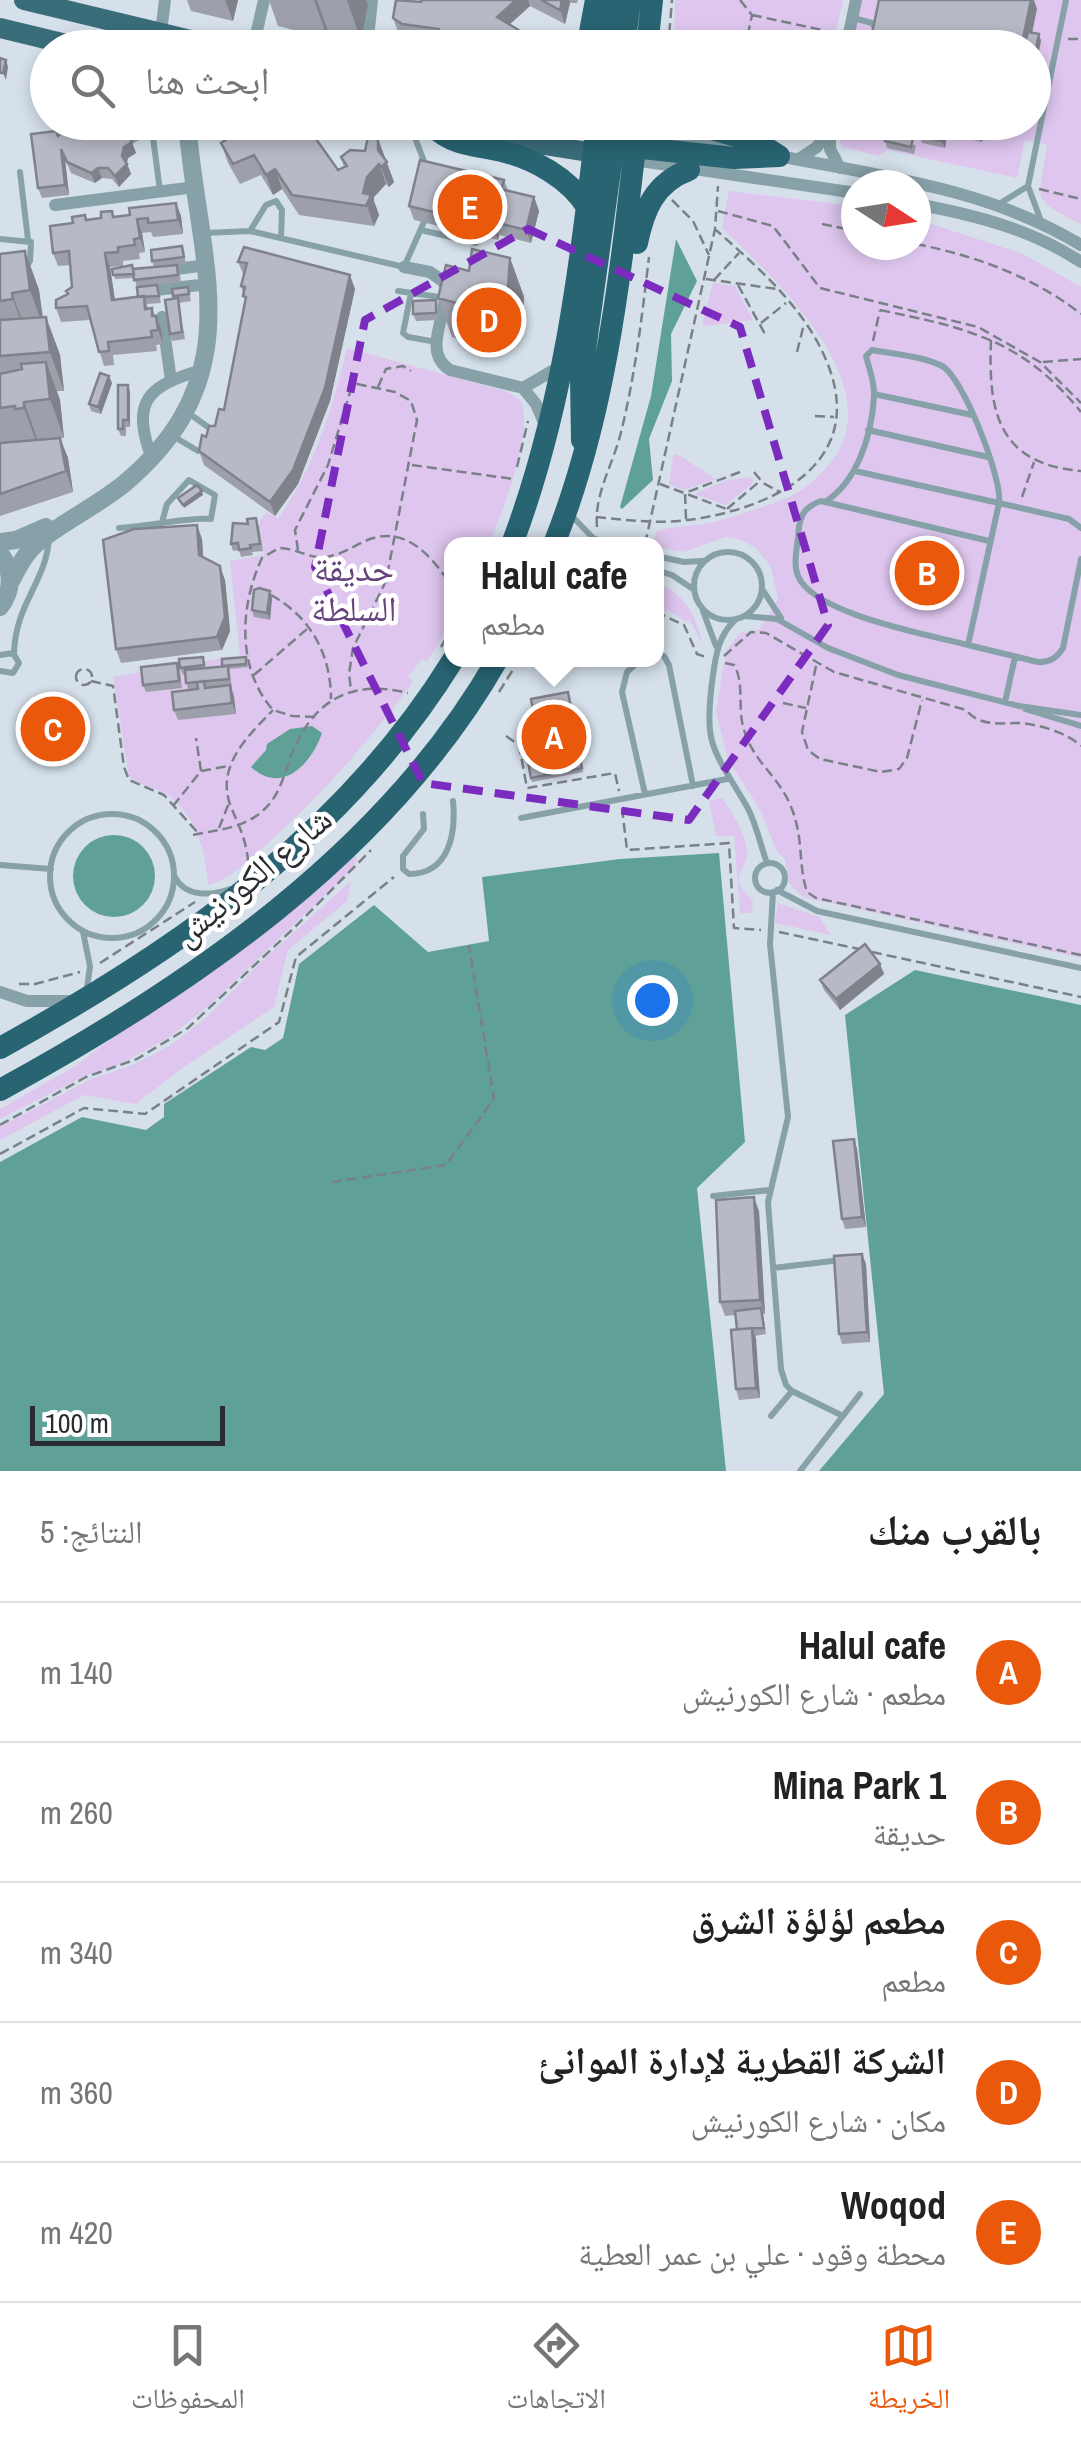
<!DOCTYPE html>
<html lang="ar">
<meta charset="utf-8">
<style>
:root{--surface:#fff;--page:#f6f6f6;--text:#222;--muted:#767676;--line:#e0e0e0;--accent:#ea580c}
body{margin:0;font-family:"Archivo Narrow","Noto Naskh Arabic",sans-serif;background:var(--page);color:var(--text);direction:rtl}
.compass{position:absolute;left:841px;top:170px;width:90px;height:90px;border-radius:50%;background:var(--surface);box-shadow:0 5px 15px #0003;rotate:102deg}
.scale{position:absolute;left:30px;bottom:25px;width:195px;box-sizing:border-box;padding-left:10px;border:5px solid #282c30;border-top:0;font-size:28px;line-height:35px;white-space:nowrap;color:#282c30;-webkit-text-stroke:8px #fff;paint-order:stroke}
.you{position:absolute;left:652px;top:1000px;width:35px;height:35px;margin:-25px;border:8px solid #fff;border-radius:50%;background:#1a73e8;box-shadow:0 0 0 15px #1a73e833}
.badge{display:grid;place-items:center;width:65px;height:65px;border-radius:50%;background:var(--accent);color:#fff;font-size:32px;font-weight:700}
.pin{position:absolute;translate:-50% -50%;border:5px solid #fff;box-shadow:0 2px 10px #0006}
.popup{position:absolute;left:444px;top:537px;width:220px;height:130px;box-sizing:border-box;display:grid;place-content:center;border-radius:20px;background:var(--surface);filter:drop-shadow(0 2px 8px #0005);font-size:32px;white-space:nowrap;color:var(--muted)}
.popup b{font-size:38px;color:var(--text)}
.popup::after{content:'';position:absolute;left:50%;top:100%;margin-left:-20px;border:20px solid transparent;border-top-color:var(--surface)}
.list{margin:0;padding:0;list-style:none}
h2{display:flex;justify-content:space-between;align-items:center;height:130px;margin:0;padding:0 40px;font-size:42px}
h2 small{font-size:32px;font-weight:400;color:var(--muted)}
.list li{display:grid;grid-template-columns:65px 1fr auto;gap:30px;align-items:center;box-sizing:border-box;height:140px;padding:0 40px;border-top:2px solid var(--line)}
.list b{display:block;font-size:38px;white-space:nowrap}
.list p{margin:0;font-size:32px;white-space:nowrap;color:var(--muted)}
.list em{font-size:32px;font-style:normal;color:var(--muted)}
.icon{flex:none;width:55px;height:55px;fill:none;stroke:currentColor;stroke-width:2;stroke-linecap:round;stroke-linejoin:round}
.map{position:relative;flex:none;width:1081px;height:1471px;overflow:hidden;direction:ltr}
.search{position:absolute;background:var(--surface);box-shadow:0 5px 15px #0003;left:30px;right:30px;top:30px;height:110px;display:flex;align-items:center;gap:25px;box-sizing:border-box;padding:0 35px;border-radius:55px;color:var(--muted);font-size:38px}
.sheet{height:830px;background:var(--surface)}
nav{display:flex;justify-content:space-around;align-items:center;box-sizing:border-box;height:140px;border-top:2px solid var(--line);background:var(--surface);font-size:28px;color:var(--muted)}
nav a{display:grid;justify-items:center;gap:5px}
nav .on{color:var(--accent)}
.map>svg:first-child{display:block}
.green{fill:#dec6ee}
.water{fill:#5fa197}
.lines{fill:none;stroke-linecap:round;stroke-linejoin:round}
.path{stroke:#798087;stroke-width:2.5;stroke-dasharray:10 5;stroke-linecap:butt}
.service{stroke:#87a1a8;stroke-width:6}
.minor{stroke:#87a1a8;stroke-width:12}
.tertiary{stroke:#87a1a8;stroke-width:18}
.primary{stroke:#3a6d7a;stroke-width:20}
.trunk{stroke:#286472;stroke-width:22}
.wall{fill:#9d9faa}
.shaded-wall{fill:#80828b}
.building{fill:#b7b9c6;stroke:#80828b;stroke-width:2.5}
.marked{fill:none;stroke:#7b2cbf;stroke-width:8;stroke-dasharray:20 12;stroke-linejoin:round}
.labels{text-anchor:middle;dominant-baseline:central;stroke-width:9;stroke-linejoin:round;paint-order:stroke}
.park-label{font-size:35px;fill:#67437c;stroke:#fff}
.street-label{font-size:35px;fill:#282c30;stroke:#fff}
</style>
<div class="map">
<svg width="1081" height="1471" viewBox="0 0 1081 1471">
<rect width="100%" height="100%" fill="#d5e0eb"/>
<path class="green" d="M675,0H843L832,47L674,48Z
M851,0H1081V224C1027,197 1040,200 1047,145L1025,140L1017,178L887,150L879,156L842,147L839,138L843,123L1034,122V48L840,47Z
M755,123V122L814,123L797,139L760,131Z
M729,191L856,206V245H916V219L1023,254L1081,287V958L803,897L789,883L785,859L777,852L760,809L728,760L716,712L726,651L740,633L760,629L778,599L771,567L757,549L742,540L726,537L684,552L657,547L654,541L656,532C671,525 692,527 709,523C735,517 764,507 789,497C802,491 815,480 825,469C899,392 776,280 722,228Z
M713,283L735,286L753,320L704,326L702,324Z
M347,348L505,391L520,400C536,427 501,515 489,544H452L451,622L427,662L422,659L408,677L413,682C368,742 322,795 266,845C249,860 230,880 208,885C205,849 197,815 165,793C153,786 138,786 129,776L113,677L240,655L230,561L264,555L259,522L267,512L278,519C315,466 332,410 347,348Z
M677,454L716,479L684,490L669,484L673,456Z
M749,477L753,480L751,485L726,505L694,494L727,480Z
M656,583C682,589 699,620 702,644L690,620L686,622L668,610H657Z
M722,798C732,813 745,831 747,850C749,871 724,874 753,901L752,913H740L734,836H716L709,801Z
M355,853L357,860L352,869L210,1005L168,1038L120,1064L84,1076L0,1119V1109L74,1067Z
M351,881L347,901L288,950L274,1007L184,1067L136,1104L84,1095L0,1140V1127L91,1079L133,1065L171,1045L207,1017L264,959Z
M778,903L819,917L831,935L775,923Z"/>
<path class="water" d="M676,239L697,281L671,334L672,381L649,439L653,480L622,509L620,507L651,396Z
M312,726L322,733C312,763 282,796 251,767L266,750L267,744L290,729Z
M73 876a41 41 0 1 1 82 0a41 41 0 1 1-82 0Z
M719,853L745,1142L697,1188L726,1471H0V1162L82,1117L146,1130L164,1117V1104L251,1047L265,1050L283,1038L299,964L374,905L428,952L489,941L482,877L620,859Z
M915,970L1081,1005V1471H819L884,1394L845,1015Z"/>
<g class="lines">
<path class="path" d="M740,0L752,15L745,48
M752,15L827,31
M1068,39H1081
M668,48L672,0
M1039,189L1081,199
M672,200L693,221L709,255
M718,211L773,226L820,288L978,327L1040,362L1081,403
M822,224L856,231
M848,230L853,206
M916,244C976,256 1032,276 1081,314
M706,279L777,289
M714,280L739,253
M738,285L765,334
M880,310C966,328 1022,339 1081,412
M761,323L786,303
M991,340C988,412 998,464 1081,471
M873,341L880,310
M797,352L804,324
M1043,362L1081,359
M378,387L386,369L403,366L411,371
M815,416L834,417
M412,465L513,479
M517,467L528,421
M754,472L763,483L780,492
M660,484L732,511
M1022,497L1034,462
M727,509L760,481
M596,517C627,520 658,524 688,520C765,510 862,469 831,373C811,313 761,270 716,230
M686,519L685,493L740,472
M597,527C594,495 612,466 620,436C635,378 642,316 649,257
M645,544L715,229L718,186
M298,550L295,530L328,465L351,389L357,384L395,392L411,401L417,420L386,581L353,648L349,674L351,690
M271,595C311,617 331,655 331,699
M656,612L684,625L697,654L706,657
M441,647L452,629
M724,656L751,632L766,633L834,672L966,710C980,727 1000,723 1019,723C1038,724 1068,733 1081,746
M725,663L734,665C744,680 738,708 743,726C751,759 774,772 788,800C805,835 797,861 807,892L816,898L1081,955
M816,666L802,732L808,750L820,759L881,772L899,769L907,758L922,700
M76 677a8 8 0 1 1 16 0a8 8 0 1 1-16 0Z
M254,675L307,629
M91,681L113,686L124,767L129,780L164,795L199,834
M499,692L519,660
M783,703L806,708
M315,717L292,716L273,710C236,668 240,605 262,558L279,548C296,548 309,559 326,557C342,555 355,545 370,539C408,526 434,559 452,587
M506,736L519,745L527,788L615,773L619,791
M201,771L228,766
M173,806L201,771L196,738
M622,808L627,850L729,843L734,928L761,930
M219,828L229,803
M193,835C216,830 239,829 259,814C277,800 282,782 289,762C309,703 348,678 408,693
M248,862C247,842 239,826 231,807C215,767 247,737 273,710
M779,932L859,949
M872,952L1081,997
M100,963L195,902
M19,984H35L80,972
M0,1125L86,1077L137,1059L188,1028L295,927L371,850
M0,1154L84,1108L145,1114L279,1022L296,957L394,877
M332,1182L446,1165L494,1099L469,945"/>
<path class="service" d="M853,18L872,23L876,29
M151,122L160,191
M412,130L427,169
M20,172L28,240
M999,204L1028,186
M1041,221L1028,186L1066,0
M421,230L476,243
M250,231L266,205L276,201L282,210L281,238
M205,233L250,231L404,267L424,222
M0,239L31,242L30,261L26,267
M398,291L446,298
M411,293L403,333L408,337L437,342
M874,394L972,415
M187,412L208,427
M868,430L988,457
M173,436L198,451
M825,502C858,481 872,434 874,396C875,383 869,368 866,356L872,350C894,354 922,356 942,366C963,377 1003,480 999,503L855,471
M571,515L593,538L608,544
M119,528C146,527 186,517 211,519L215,495L189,480L167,504L161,526
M1081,528L1069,519L999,503L968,645L1038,662C1049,663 1057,658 1063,648L1081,559
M694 586a34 34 0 1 1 68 0a34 34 0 1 1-68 0Z
M656,556L684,562L702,561
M656,570L672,575L693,589
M762,589L781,618
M703,611L716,646
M745,616L777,619L828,648L898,675L1019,706L1081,715
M736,619C719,635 716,653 713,675C703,745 712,747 746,805C756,822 760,844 767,863
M968,645C930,635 813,614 798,576C793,564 797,549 798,537C799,519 802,507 821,501L989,541
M656,653L664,656L669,665L693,786
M14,654C15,603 47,582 49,537
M0,655L13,653L19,663L13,673L0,671
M640,660L627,672L622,692L645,794
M1005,702L1015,657
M1025,709L1081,726
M423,814L424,829L403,856V869L409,874C450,874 456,832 453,801
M50 876a62 62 0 1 1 124 0a62 62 0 1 1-124 0Z
M521,818L727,779
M755 878a15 15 0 1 1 30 0a15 15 0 1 1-30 0Z
M0,865L51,869
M175,877C185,897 211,896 230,889
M777,890L817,911L1081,968
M773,892L770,944L788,1117L768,1202L781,1369L786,1385L792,1391L843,1416
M83,932L90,966L87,988
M713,1196L770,1190
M773,1268L841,1260
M771,1416L792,1391
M800,1471L860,1394"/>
<path class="minor" d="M159,48L165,0
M253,48L264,0
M367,48L372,0
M846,48L856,0
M830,122V149L840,168
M637,130L740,148
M774,155C880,176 987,188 1081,245
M799,159L817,147L828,130
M634,160L856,193
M916,204C975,215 1031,229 1081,262
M55,205L195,187
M404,267L430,272L444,282C452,311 419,350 450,370L523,388L536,404L545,425
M169,270L207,265
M147,291L209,284
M162,317L171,380
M523,388L559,367
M152,459C131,402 146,386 202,370
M0,992L27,1001H76"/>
<path class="tertiary" d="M0,542L16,540L46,527
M0,553C13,571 13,590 0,607
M11,581C18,568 25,553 37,543C64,521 97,506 125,483C254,374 198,264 187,122"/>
<path class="primary" d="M24,0L224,48
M0,28L83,48
M402,122L607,155
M582,122L637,130"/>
<path class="trunk" d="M587,48L596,0
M604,48L609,0
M624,48L630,0
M647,48L652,0
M687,122L757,142L779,156
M435,128C454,146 477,145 502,151C534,159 569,178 587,207
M624,146L734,158L779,156
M637,243C644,210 654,183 689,170
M582,440L581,379L612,156L607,139L596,124
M512,544C563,410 581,265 597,122
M554,544C608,409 621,266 638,122
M0,1048C178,950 344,836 453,660
M0,1090C191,986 387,852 497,660"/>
</g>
<path class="wall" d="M187,0H238L233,21L191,11Z
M269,0H366L368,5L361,41L329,34L328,39L278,26Z
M421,0H578L577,3H570L565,24L530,6L509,25L535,40L537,48H443L441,42L407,38L398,32L393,18L421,2Z
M48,73V104L43,100L40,89Z
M140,122L141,139L132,144L136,153L128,158L127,163L131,174L119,187L112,179L102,178L95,183L71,173L65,159L69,195L42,198L38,188L58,136L65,130Z
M893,122H987L982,142L947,135L945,148L922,143L920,136L921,129Z
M226,126L338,170L344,167L341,157L365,151L378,139L394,182L389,187L386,184L374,197V201L379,215L374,226L299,215L282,189L273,195L261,175L240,184L228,163L221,143L230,137Z
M885,141L916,145L914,154L887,148Z
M504,180L508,191L534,197L539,211L531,243L499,235L498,240L414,220L409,206Z
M176,203L181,216L183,234L153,237L151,232L142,233L145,252L139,253L140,259L123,261V266L110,267L115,300L139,297L157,285L161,303L147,304L148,308H152L161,329L163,344L156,345L157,351L113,355L114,365L104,366L90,320L61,322L56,308L72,287L71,265L58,266L53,253L87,220L101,218L112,211L115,217L130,215Z
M182,246L186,264L178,265L181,282L137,287L134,278L115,279L112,269H134L154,267L152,261Z
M244,247L355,289L330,401L298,484L275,516L204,465L199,451L206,437L215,426L224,410L246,302L241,286L244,276L238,262Z
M25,251L39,290L43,317H46L60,355L64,391H57L60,400L64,438H57H60L68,458L73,492L0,516V254Z
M510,258L524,297L522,325L489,347L452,337L438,298L469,271Z
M188,287L191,301L179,303L185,339L172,341L170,334L174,299L172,289Z
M436,300L438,307L439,320L416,321L413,314Z
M112,383L101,414L91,411L89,404Z
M130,392V427H126V436H121L118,429Z
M259,525L263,551L252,552L253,555L241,557L239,550L233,551L231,544Z
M202,539L203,558L225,580L230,631L222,650L121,663L116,649Z
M272,598L270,620L254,617L252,610Z
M203,657L206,668L222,666L246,657L248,667L229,669L236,714L178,720L174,710L188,690L185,674L183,675L180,668Z
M177,663L180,670L182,688L146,692L143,685Z
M568,692L583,772L532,782L531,778L537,732Z
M880,964L884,974L840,1010L824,990L820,980Z
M854,1139L857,1149L866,1227L845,1229L842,1219Z
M759,1211L765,1314H763L766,1334L755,1336L760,1398L739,1400L736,1389L737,1329L735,1315L725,1316L720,1302Z
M862,1254L866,1264L870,1342L842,1344L839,1334Z"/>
<path class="shaded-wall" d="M225,0H238L233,21Z
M314,0H317L329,34L328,39Z
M347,0H366L368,5L361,41Z
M516,0H528L530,6L502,31L497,17Z
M562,0H569L570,3L565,24L560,10Z
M1031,0H1034L1037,9L1029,48H1021Z
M1039,34L1041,41L1034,76V58Z
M6,60L8,67L6,80L3,73Z
M137,122H140L141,139L138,129Z
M979,122H987L982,142L977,129Z
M945,128L947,135L945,148L942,141Z
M378,139L394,182L389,187L381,167Z
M132,142L136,153L128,158L126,165L127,164L131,174L119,187L115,176L124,147Z
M61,149L65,159L69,195L65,185Z
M379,164L386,184L374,197V201L379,215L374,226L363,193L367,177Z
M98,168L102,178L95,183L91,173Z
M275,169L282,189L273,195L266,175Z
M534,197L539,211L531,243L526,230Z
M176,203L181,216L183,234L178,220Z
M137,219L142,233L145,252L140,238Z
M494,222L499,235L498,240L493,227Z
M25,251L39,290L44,329L30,290Z
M105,253L110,267L117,314L112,300Z
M510,258L524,297L522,325L489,347L475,308Z
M350,275L355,289L330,401L298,484L275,516L270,502Z
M12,293L26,331L27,338L13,299Z
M156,316L161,329L163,344L158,330Z
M46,317L60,355L64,391L50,352Z
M46,362L60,400L64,438L50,399Z
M109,376L112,383L101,414L98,407Z
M128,385L130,392V427L128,420Z
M24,402L38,441V446L24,408Z
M60,438L68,458L73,492L66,471Z
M202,491L203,495L184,508L183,505Z
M197,525L202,539L204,569L199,555Z
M220,566L225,580L230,631L222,650L217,637Z
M270,591L272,598L270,620L267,613Z
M230,685L234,696L236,714L232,703Z
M880,964L884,974L840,1010L836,999Z
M854,1139L857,1149L866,1227L862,1217Z
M754,1197L759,1211L765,1314L760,1300Z
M862,1254L866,1264L870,1342L867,1332Z
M752,1328L756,1338L760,1398L756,1388Z"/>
<path class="building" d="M396,0L421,2V0H516L497,17L535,40L522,48H458L441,42L439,29L402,24L393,18Z
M541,0H562L560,10Z
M879,0H1031L1021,48H869Z
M1028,32L1039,34L1034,58V48H1024Z
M0,58L6,60L3,73H0Z
M48,73V97L40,89L43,75Z
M65,122H137L138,129L127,135L132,142L124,147L122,156L127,164L115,176L108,168H98L91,173L67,162L61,149L65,185L38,188L31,134L56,131L58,136L65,130Z
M229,122H304L338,170L347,166L341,157L350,150L365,151L368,137L378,139V150L387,162L381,167L379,164L367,177L363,193L371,195L366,206L292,195L275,169L266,175L254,155L233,164L221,143L232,136L226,126Z
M948,122H979L977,129Z
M923,123L945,128L942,141L920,136Z
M886,133L913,138L911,147L885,141Z
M420,160L504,180L501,189L534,197L526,230L494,222L493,227L409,206Z
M176,203L178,220L148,223V218L137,219L140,238L134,239L135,245L118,247V252L105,253L112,300L144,296L145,309L152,308V316H156L158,330L151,331L152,337L108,342L109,351L99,352L87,306L56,308V300L68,294L66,291L72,287L69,251L53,253L50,226L73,223L72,217L85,215L86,220L101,218V212L112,211L113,217L130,215L129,208Z
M182,246L184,257L152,261L151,250Z
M244,247L350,275L325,388L293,470L270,502L199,451L202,435L206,437L209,426H215L219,409L224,410L246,297L243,296L245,287L241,286L247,263L238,262Z
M472,249L510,258L508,287L475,308L438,298L446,265L469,271Z
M25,251L30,290L12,293L13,299L0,301V254Z
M132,265L134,274L113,275L112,269Z
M177,265L178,275L134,280L133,269Z
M157,285L159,296L138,297L137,287Z
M188,287L189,294L173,296L172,289Z
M178,298L182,332L170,334L165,300Z
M436,300V313L413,314V301Z
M46,317L50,352L0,356V320Z
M46,362L50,399L24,402V408L15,409V406L0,408V374L22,369L21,364Z
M100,373L109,376L98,407L89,404Z
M118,385H128V420H123V429H118Z
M60,438L66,471L0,494V443Z
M197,485L202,491L183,505L178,498Z
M256,518L260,544L250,545L251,548L239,550L238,543L231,544L233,523L248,524L247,519Z
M197,525L199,555L220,566L225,617L217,637L116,649L103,540L134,529Z
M259,588L270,591L267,613L252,610L254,590Z
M203,657L204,665L180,668L179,659Z
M246,657V664L222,666V659Z
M177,663L179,681L143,685L141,667Z
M228,666L229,679L186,683L185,670Z
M204,681L205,688L230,685L232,703L174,710L172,692L198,689L197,682Z
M568,692L582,768L531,778L523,735L537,732L531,699Z
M865,944L880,964L836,999L820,980Z
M854,1139L862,1217L842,1219L833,1141Z
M754,1197L760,1300L720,1302L716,1200Z
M862,1254L867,1332L839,1334L834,1256Z
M761,1308L764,1328L737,1329L735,1311Z
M752,1328L756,1388L736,1389L731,1330Z"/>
<path class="marked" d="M528,229L740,327L828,625L689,820L423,783L315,567L365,320Z"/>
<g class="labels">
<g class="park-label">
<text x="354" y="568">حديقة<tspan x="354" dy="40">السلطة</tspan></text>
</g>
<g class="street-label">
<text transform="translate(252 876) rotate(-40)">شارع الكورنيش</text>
</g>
</g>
</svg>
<svg class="compass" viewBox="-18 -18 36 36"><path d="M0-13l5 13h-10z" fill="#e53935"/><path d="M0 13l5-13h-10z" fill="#767676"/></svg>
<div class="scale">100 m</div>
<div class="you"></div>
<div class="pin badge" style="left:554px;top:737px">A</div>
<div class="popup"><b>Halul cafe</b>مطعم</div>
<div class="pin badge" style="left:927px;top:573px">B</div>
<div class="pin badge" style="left:53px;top:729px">C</div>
<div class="pin badge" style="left:489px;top:320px">D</div>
<div class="pin badge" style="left:470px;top:207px">E</div>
<div class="search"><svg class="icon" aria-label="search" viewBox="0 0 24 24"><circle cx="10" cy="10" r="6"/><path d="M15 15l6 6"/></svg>ابحث هنا</div>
</div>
<section class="sheet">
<h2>بالقرب منك<small>النتائج: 5</small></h2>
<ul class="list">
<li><span class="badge">A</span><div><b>Halul cafe</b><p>مطعم · شارع الكورنيش</p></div><em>140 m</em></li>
<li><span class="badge">B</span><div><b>Mina Park 1</b><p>حديقة</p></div><em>260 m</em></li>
<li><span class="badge">C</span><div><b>مطعم لؤلؤة الشرق</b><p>مطعم</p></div><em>340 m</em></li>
<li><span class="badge">D</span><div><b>الشركة القطرية لإدارة الموانئ</b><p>مكان · شارع الكورنيش</p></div><em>360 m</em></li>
<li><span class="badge">E</span><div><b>Woqod</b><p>محطة وقود · علي بن عمر العطية</p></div><em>420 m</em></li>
</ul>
</section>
<nav>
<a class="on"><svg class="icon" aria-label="map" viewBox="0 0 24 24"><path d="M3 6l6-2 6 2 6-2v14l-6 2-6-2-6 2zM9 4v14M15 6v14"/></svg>الخريطة</a>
<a><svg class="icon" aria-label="directions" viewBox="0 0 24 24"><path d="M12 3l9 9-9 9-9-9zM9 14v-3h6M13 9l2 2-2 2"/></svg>الاتجاهات</a>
<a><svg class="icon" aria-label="saved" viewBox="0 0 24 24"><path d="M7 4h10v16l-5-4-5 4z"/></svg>المحفوظات</a>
</nav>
